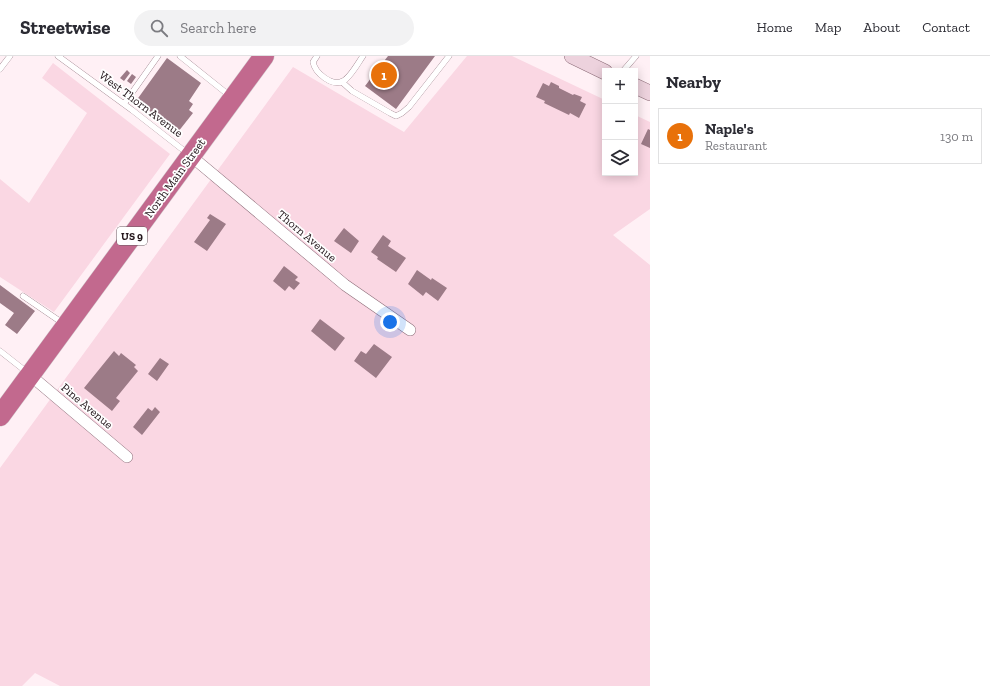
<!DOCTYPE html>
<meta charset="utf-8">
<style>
:root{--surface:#fff;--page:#f2f2f3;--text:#2b2b33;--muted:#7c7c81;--line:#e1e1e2;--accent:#ab246a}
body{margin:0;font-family:"Zilla Slab",serif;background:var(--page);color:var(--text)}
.controls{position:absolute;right:12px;top:12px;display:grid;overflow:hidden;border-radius:0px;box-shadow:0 2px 10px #0003}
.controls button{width:36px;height:36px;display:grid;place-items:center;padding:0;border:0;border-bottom:1px solid var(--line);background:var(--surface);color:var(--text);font:20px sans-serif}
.you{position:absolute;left:390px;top:266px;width:14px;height:14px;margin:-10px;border:3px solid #fff;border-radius:50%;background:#1a73e8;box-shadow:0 0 0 6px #1a73e833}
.badge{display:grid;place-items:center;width:26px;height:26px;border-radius:50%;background:var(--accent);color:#fff;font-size:13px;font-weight:700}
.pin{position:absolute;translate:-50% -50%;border:2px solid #fff;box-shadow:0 1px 4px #0006}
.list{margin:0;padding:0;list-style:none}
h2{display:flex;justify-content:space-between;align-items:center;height:52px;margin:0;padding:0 16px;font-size:17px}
h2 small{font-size:13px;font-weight:400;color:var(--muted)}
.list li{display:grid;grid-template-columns:26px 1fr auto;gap:12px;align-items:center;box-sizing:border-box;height:56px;margin:0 8px 8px;padding:0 8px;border:1px solid var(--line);border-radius:0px}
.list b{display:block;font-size:15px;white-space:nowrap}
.list p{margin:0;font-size:13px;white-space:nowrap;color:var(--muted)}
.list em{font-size:13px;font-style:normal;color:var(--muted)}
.icon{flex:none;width:22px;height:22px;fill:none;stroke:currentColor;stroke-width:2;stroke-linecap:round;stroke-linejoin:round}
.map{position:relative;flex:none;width:650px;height:630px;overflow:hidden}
header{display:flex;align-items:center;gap:24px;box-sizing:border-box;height:56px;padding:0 20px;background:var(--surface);border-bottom:1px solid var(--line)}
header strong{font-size:19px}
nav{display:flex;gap:22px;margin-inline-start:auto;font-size:14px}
.search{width:280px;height:36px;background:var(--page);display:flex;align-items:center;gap:10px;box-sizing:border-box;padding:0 14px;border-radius:22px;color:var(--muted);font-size:15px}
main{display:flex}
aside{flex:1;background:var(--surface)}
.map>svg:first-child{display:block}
.green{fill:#fad7e3}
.building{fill:#9c7b87}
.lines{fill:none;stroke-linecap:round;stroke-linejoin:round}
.lane-casing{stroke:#8b6b77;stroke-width:6}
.street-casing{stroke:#8b6b77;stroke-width:12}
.secondary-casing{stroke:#8b6b77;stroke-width:16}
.highway-casing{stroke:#d3d1d2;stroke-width:21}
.lane{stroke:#fff;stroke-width:5.5}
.street{stroke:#fff;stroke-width:11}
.secondary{stroke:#edd2dd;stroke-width:15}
.highway{stroke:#c2698e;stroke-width:20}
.labels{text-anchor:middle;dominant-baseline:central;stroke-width:3.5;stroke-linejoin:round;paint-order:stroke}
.shield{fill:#fff;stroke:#665d60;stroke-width:1}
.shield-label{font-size:11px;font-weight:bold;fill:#24171c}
.street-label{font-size:12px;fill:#24171c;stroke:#fff}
</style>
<header>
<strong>Streetwise</strong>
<div class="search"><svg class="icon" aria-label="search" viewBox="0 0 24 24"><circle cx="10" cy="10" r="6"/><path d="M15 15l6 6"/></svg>Search here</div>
<nav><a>Home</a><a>Map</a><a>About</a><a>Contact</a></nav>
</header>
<main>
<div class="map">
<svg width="650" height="630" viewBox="0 0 650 630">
<rect width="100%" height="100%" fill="#fff0f5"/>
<path class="green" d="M467,0H512L605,44V117H635V59L650,66V153L613,179L650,209V630H60L35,617L22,630H0V412L293,11L404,76Z
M53,7L170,98L54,256L0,221V123L29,147L87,57L42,22Z"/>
<path class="building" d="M388,0H435L396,53L365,30Z
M167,2L201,27L189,45L193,48L189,54L193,57L178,76L136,45Z
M127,14L130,17L124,25L120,22Z
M132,18L136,21L131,28L127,25Z
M551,26L559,30V32L573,39L574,38L582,41L580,45L586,48L579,62L570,57L569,59L544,47L545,45L536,41L543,27L549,30Z
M648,73L650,74V92L641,88Z
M210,158L226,168L207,195L194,186L210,164L207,162Z
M344,172L359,185L351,197L334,185Z
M383,179L391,185L388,190L406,202L396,216L377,203L378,201L371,196Z
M284,210L298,221L295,224L300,227L294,234L289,230L285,235L273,225Z
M417,214L431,224L432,222L447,232L438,245L426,236L423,240L408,228Z
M0,229L35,255L17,278L5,269L14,257L0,247Z
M320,263L345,282L335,295L311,275Z
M374,288L392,301L376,322L354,305L361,295L366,298Z
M114,295L119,300L121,297L136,309L134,311L138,315L116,342L120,345L112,355L84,332Z
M160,302L169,308L157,325L148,318Z
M155,351L160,356L142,379L133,371L148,352L152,355Z"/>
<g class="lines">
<defs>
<path id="lane" d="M58,0L132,54L187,97
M180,0L230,40
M317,0L313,6C315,17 332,31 343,25C350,22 358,7 363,0
M0,13L10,0
M623,15L636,0
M342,26L352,35L390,57L396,60L402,57L409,51L449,0
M124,48L158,0
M23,240L64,268
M0,295L28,317"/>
<path id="street" d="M191,100L345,229L410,274
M30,319L127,401"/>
<path id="secondary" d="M572,0L605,16
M635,30L650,37"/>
<path id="highway" d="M0,360L264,0"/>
</defs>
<use href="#lane" class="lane-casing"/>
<use href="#street" class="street-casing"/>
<use href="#secondary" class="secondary-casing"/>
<use href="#highway" class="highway-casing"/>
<use href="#lane" class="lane"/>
<use href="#street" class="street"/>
<use href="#secondary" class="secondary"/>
<use href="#highway" class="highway"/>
</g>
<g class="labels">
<rect class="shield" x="117" y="171" width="30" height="18" rx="3"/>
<g class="shield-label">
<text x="132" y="180">US 9</text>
</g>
<g class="street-label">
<text transform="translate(141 48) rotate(37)">West Thorn Avenue</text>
<text transform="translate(175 122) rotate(-54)">North Main Street</text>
<text transform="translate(307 180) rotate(40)">Thorn Avenue</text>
<text transform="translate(87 350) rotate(40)">Pine Avenue</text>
</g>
</g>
</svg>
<div class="controls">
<button>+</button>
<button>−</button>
<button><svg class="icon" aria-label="layers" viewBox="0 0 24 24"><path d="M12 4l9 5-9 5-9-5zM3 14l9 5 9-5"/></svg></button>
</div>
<div class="you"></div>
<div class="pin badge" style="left:384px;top:19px;background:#e8710a">1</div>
</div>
<aside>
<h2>Nearby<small></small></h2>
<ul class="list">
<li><span class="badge" style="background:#e8710a">1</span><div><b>Naple's</b><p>Restaurant</p></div><em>130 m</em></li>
</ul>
</aside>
</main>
